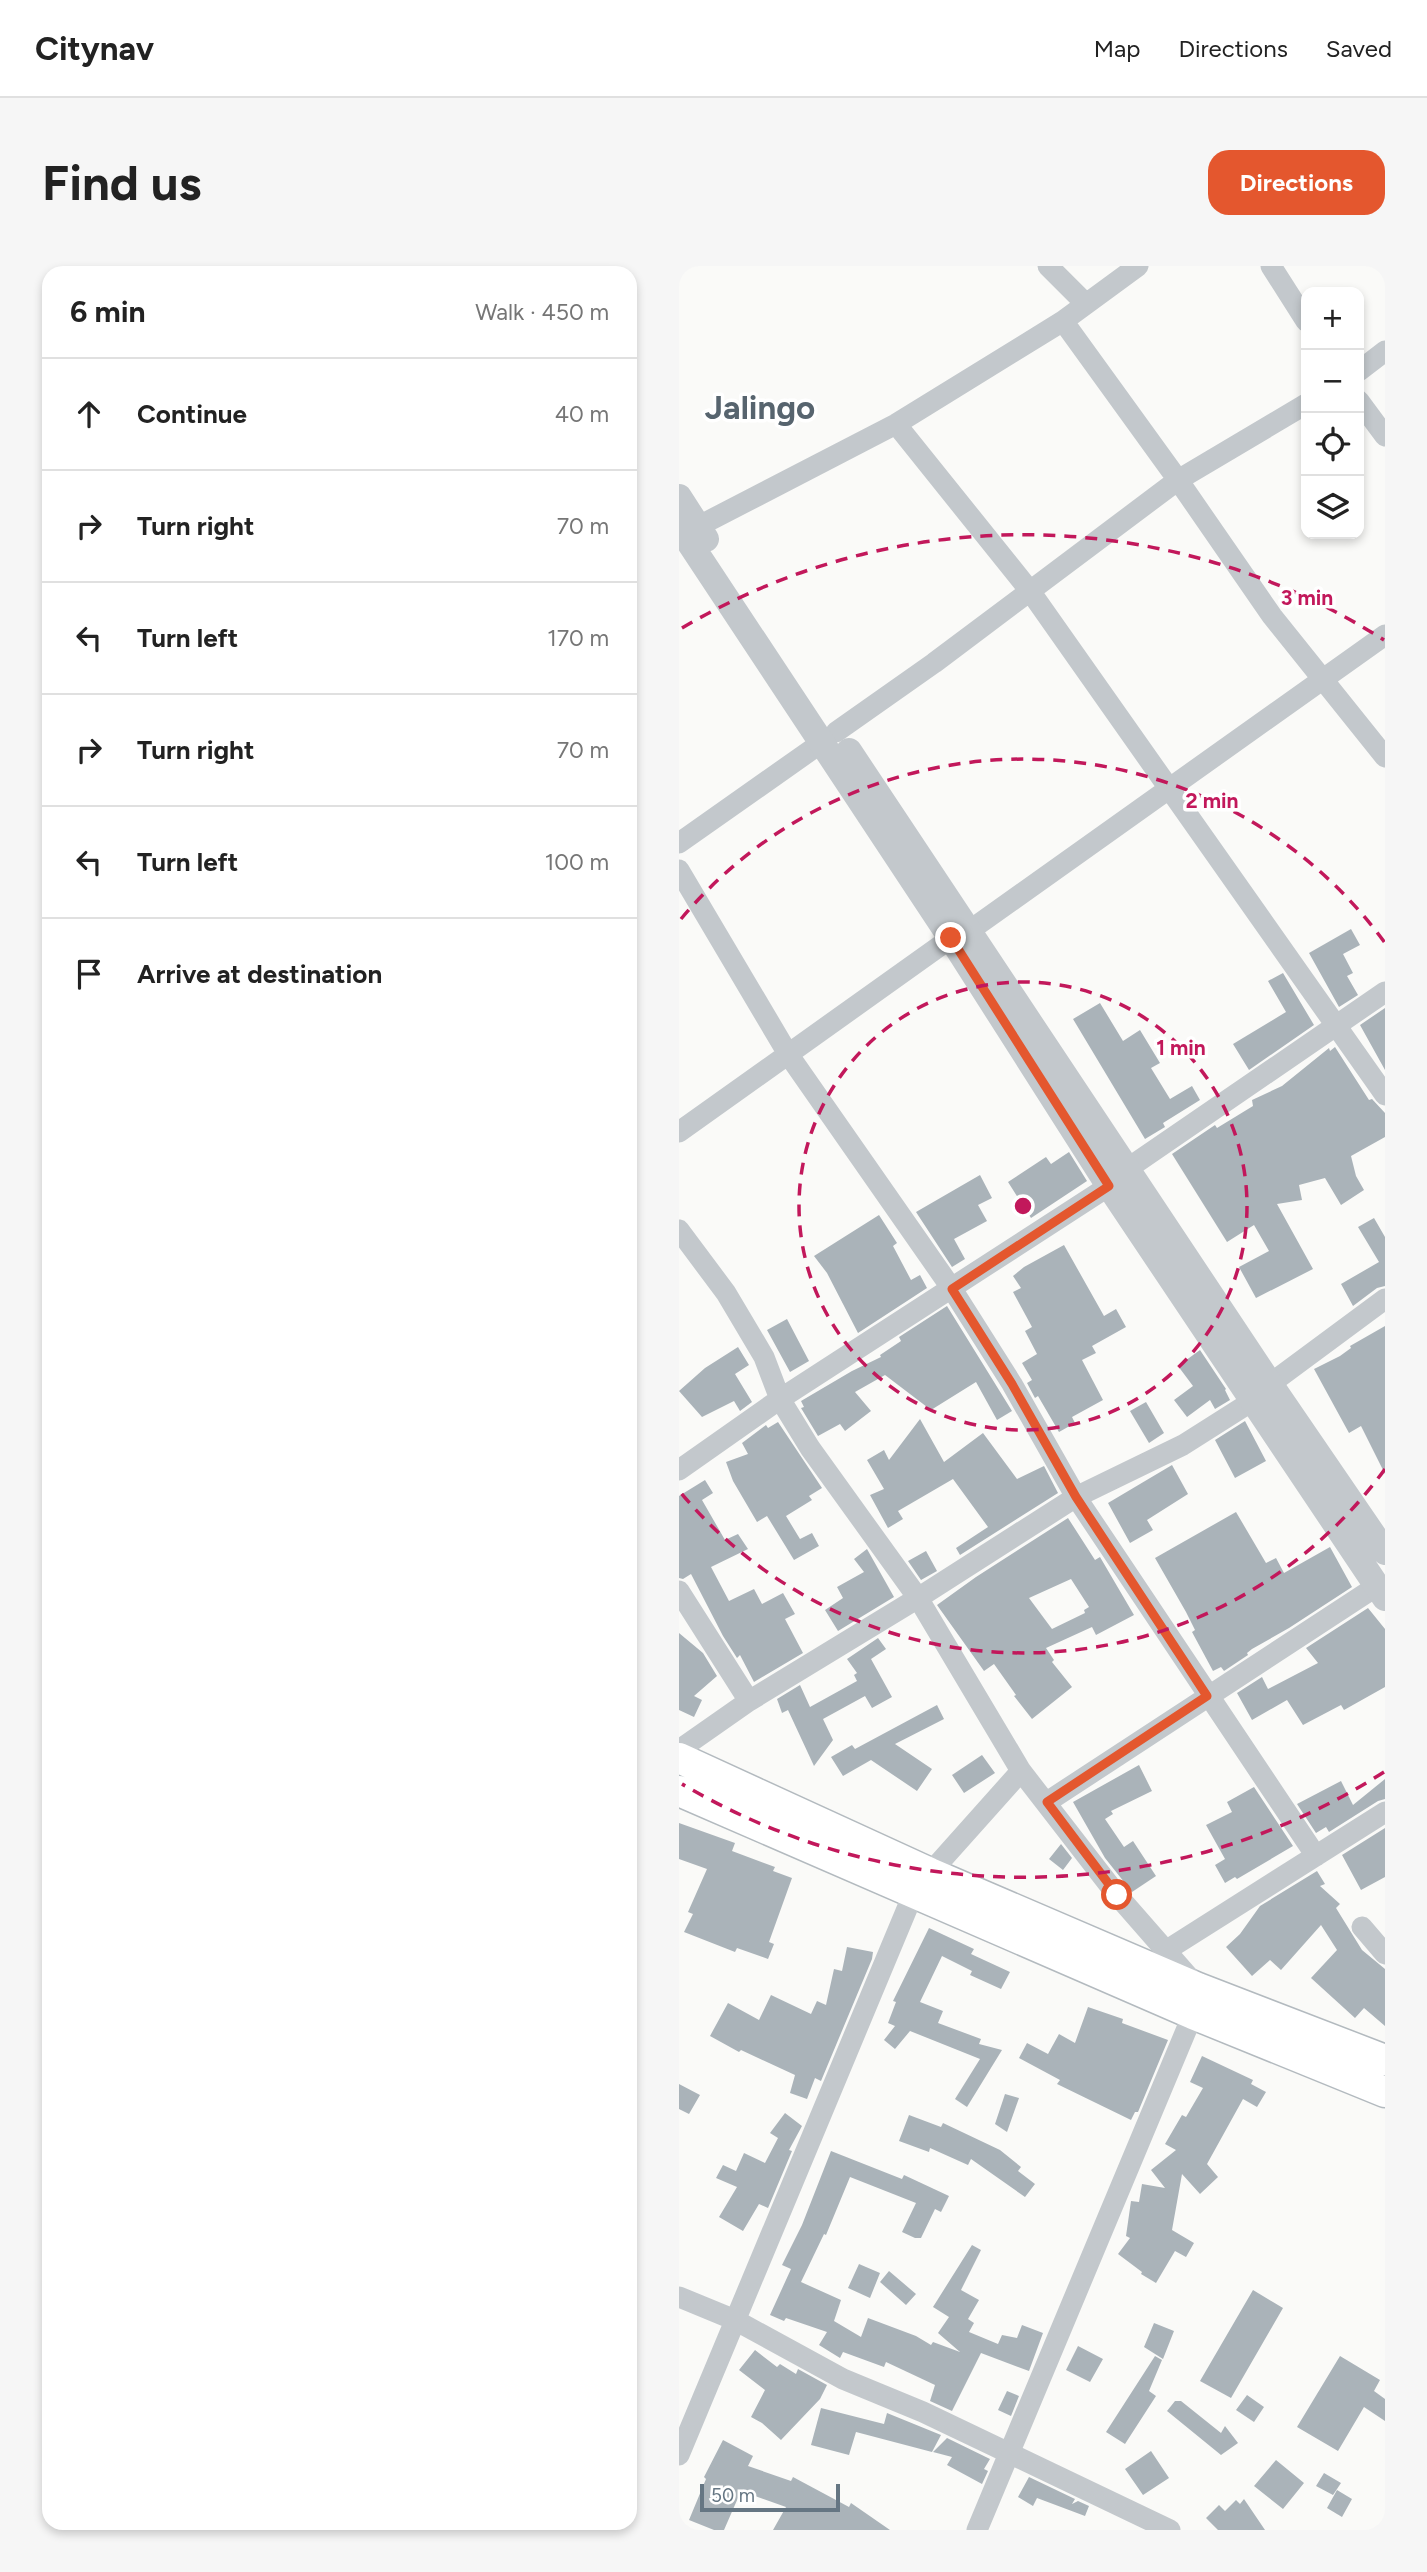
<!DOCTYPE html>
<meta charset="utf-8">
<style>
:root{--surface:#fff;--page:#f6f6f6;--text:#222;--muted:#767676;--line:#e0e0e0;--accent:#e4572e}
body{margin:0;font-family:Figtree,sans-serif;background:var(--page);color:var(--text)}
.controls{position:absolute;right:21px;top:21px;display:grid;overflow:hidden;border-radius:14px;box-shadow:0 4px 10px #0003}
.controls button{width:63px;height:63px;display:grid;place-items:center;padding:0;border:0;border-bottom:2px solid var(--line);background:var(--surface);color:var(--text);font:35px sans-serif}
.scale{position:absolute;left:21px;bottom:18px;width:140px;box-sizing:border-box;padding-left:7px;border:4px solid #657683;border-top:0;font-size:19px;line-height:24px;white-space:nowrap;color:#657683;-webkit-text-stroke:5px #fff;paint-order:stroke}
.stop{position:absolute;width:21px;height:21px;margin:-16px;border:5px solid #e4572e;border-radius:50%;background:#fff}
.stop.end{background:#e4572e;border-color:#fff;box-shadow:0 2px 7px #0008}
.list{margin:0;padding:0;list-style:none}
h2{display:flex;justify-content:space-between;align-items:center;height:91px;margin:0;padding:0 28px;font-size:30px}
h2 small{font-size:23px;font-weight:400;color:var(--muted)}
.list li{display:grid;grid-template-columns:46px 1fr auto;gap:21px;align-items:center;box-sizing:border-box;height:112px;padding:0 28px;border-top:2px solid var(--line)}
.list b{display:block;font-size:26px;white-space:nowrap}
.list em{font-size:23px;font-style:normal;color:var(--muted)}
.icon{flex:none;width:38px;height:38px;fill:none;stroke:currentColor;stroke-width:2;stroke-linecap:round;stroke-linejoin:round}
.map{position:relative;flex:none;width:706px;height:2264px;overflow:hidden;border-radius:21px}
header{display:flex;align-items:center;gap:42px;box-sizing:border-box;height:98px;padding:0 35px;background:var(--surface);border-bottom:2px solid var(--line)}
header strong{font-size:33px}
nav{display:flex;gap:38px;margin-inline-start:auto;font-size:24px}
.intro{display:flex;align-items:center;justify-content:space-between;box-sizing:border-box;height:168px;padding:0 42px}
h1{margin:0;font-size:49px}
.button{padding:18px 32px;border-radius:21px;background:var(--accent);color:#fff;font-size:24px;font-weight:700}
main{display:flex;gap:42px;padding:0 42px}
aside{flex:1;background:var(--surface);border-radius:21px;box-shadow:0 4px 10px #0003}
.map>svg:first-child{display:block}
.building{fill:#aab3b9;fill-rule:evenodd}
.lines{fill:none;stroke-linecap:round;stroke-linejoin:round}
.secondary-casing{stroke:#b3babf;stroke-width:33}
.minor{stroke:#c3c8cc;stroke-width:21}
.tertiary{stroke:#c3c8cc;stroke-width:26}
.secondary{stroke:#fff;stroke-width:30}
.route{stroke:#e4572e;stroke-width:9}
.ring{fill:none;stroke:#c2185b;stroke-width:3.5;stroke-dasharray:12 9}
.labels{text-anchor:middle;dominant-baseline:central;stroke-width:7;stroke-linejoin:round;paint-order:stroke}
.town-label{font-size:33px;font-weight:bold;fill:#57646e;stroke:#fff}
.centre{fill:#c2185b;stroke:#fff;stroke-width:3.5}
.ring-label{font-size:21px;text-anchor:middle;font-weight:bold;fill:#c2185b;stroke:#fff;stroke-width:7;stroke-linejoin:round;paint-order:stroke}
</style>
<header>
<strong>Citynav</strong>
<nav><a>Map</a><a>Directions</a><a>Saved</a></nav>
</header>
<div class="intro"><h1>Find us</h1><a class="button">Directions</a></div>
<main>
<aside>
<h2>6 min<small>Walk · 450 m</small></h2>
<ul class="list">
<li><svg class="icon" aria-label="ahead" viewBox="0 0 24 24"><path d="M12 20V5M6 11l6-6 6 6"/></svg><div><b>Continue</b></div><em>40 m</em></li>
<li><svg class="icon" aria-label="right" viewBox="0 0 24 24"><path d="M7 20v-9h11M14 6l5 5-5 5"/></svg><div><b>Turn right</b></div><em>70 m</em></li>
<li><svg class="icon" aria-label="left" viewBox="0 0 24 24"><path d="M17 20v-9H6M10 6l-5 5 5 5"/></svg><div><b>Turn left</b></div><em>170 m</em></li>
<li><svg class="icon" aria-label="right" viewBox="0 0 24 24"><path d="M7 20v-9h11M14 6l5 5-5 5"/></svg><div><b>Turn right</b></div><em>70 m</em></li>
<li><svg class="icon" aria-label="left" viewBox="0 0 24 24"><path d="M17 20v-9H6M10 6l-5 5 5 5"/></svg><div><b>Turn left</b></div><em>100 m</em></li>
<li><svg class="icon" aria-label="arrive" viewBox="0 0 24 24"><path d="M6 21V4h12l-3 4 3 4H6"/></svg><div><b>Arrive at destination</b></div></li>
</ul>
</aside>
<div class="map">
<svg width="706" height="2264" viewBox="0 0 706 2264">
<rect width="100%" height="100%" fill="#fafaf8"/>
<path class="building" d="M672,663L681,679L664,688L674,707L668,710L679,729L660,741L630,687Z
M604,707L635,759L570,804L554,778L607,746L589,715Z
M421,737L444,775L461,764L481,797L472,802L491,833L513,820L521,834L484,857L486,861L466,873L394,753Z
M706,742V804L681,759Z
M656,781L690,834L693,833L706,847V871L672,890L677,910L685,924L662,939L646,912L620,919L623,934L598,938L634,1003L577,1032L560,1001L590,985L575,959L548,976L493,888L536,859L538,862L574,840L573,834L603,820L650,782L651,785Z
M390,886L408,915L352,952L329,916L367,891L372,898Z
M301,909L313,932L299,939L308,955L275,973L286,993L273,1001L237,946Z
M200,949L218,977L214,980L232,1014L241,1009L248,1022L179,1067L148,1007L135,990Z
M695,952L706,971V1020L698,1022L674,1040L662,1018L700,996L679,961Z
M385,979L425,1050L437,1043L447,1061L413,1080L417,1087L403,1094L424,1134L393,1151L396,1157L380,1166L359,1130L356,1132L348,1117L353,1114L343,1097L358,1088L346,1065L353,1061L334,1026L342,1022L334,1010L345,1001Z
M268,1040L333,1145L318,1154L297,1116L252,1144L206,1109L176,1126L192,1145L166,1165L161,1158L139,1170L122,1142L125,1141L122,1135L173,1105L202,1091L201,1089L222,1075L220,1071Z
M108,1053L130,1095L111,1106L88,1064Z
M706,1060V1208L682,1160L670,1167L635,1103L661,1090L672,1082L671,1080Z
M59,1081L70,1099L56,1108L73,1136L61,1145L55,1135L23,1151L0,1125L26,1102Z
M521,1084L547,1123L546,1124L551,1134L536,1143L531,1134L508,1151L495,1134L514,1120L499,1100Z
M467,1136L485,1167L470,1177L451,1145Z
M241,1153L265,1196L304,1167L338,1213L365,1200L379,1227L281,1289L277,1282L309,1261L274,1213L219,1245L224,1253L209,1262L191,1229L205,1223L188,1194L205,1184L210,1194Z
M566,1155L587,1195L556,1212L536,1174Z
M99,1156L143,1222L130,1230L133,1234L107,1250L121,1273L133,1267L140,1280L115,1294L88,1250L78,1256L54,1215L47,1196L69,1188L63,1177L87,1159L89,1162Z
M493,1199L509,1228L468,1254L474,1264L451,1277L429,1237Z
M26,1214L34,1227L23,1234L46,1274L59,1268L69,1283L32,1301L50,1335L75,1323L83,1338L104,1327L116,1348L106,1353L124,1387L75,1416L61,1389L58,1392L44,1370L12,1308L4,1313L0,1312V1230Z
M557,1246L587,1297L597,1292L605,1307L651,1281L673,1321L610,1362L573,1383L568,1387L569,1389L545,1405L542,1401L534,1405L513,1366L516,1364L507,1346L476,1292Z
M389,1252L416,1294L421,1291L455,1349L417,1369L413,1361L367,1382L375,1394L373,1396L393,1421L353,1453L335,1430L337,1429L315,1398L305,1405L258,1339L297,1311ZM392,1313L410,1341L405,1344L406,1347L373,1363L350,1332Z
M188,1283L215,1331L159,1365L146,1344L164,1332L158,1321L185,1306L175,1293Z
M247,1285L258,1305L242,1314L229,1295Z
M689,1342L706,1363V1421L665,1444L662,1439L624,1459L608,1434L573,1454L558,1427L583,1411L589,1423L639,1397L627,1382Z
M0,1367L24,1387L38,1410L15,1430L23,1434L15,1451L0,1444Z
M199,1372L207,1383L192,1393L213,1431L193,1442L186,1430L144,1453L154,1474L135,1500L109,1444L103,1447L98,1433L121,1419L131,1441L178,1415L175,1409L178,1407L168,1393Z
M258,1439L265,1453L216,1478L253,1503L238,1525L192,1494L164,1510L152,1491L173,1479L176,1483Z
M303,1489L316,1507L285,1527L273,1509Z
M460,1499L473,1525L432,1545L434,1548L426,1553L445,1581L454,1575L477,1610L453,1626L426,1592L394,1536Z
M706,1513V1533L699,1535L650,1566L647,1561L637,1567L618,1538L662,1515L674,1539Z
M575,1521L614,1580L558,1613L556,1611L546,1617L536,1599L546,1593L527,1559L553,1546L548,1536Z
M0,1557L56,1577L53,1585L96,1601L94,1605L113,1612L90,1676L95,1678L89,1693L58,1682L56,1686L5,1666L14,1648L9,1646L28,1603L0,1593Z
M706,1562V1611L682,1624L663,1589Z
M382,1578L393,1592L384,1604L370,1593Z
M638,1605L646,1618L641,1620L661,1638L657,1642L683,1684L706,1703V1760L685,1742L676,1752L632,1712L658,1684L642,1659L602,1704L591,1694L573,1710L547,1681L561,1668L581,1640Z
M250,1662L295,1683L292,1688L331,1706L322,1723L291,1709L293,1705L263,1690L241,1736L264,1745L259,1757L302,1773L300,1778L323,1784L288,1841L276,1833L301,1793L231,1765L216,1783L205,1774L216,1760L209,1757L217,1736L214,1735Z
M168,1681L194,1686L193,1693L142,1815L136,1812L128,1833L111,1827L116,1809L62,1784L60,1786L31,1770L49,1737L80,1754L92,1729L132,1748L138,1735L147,1739L155,1703L163,1705Z
M409,1741L444,1753L443,1757L489,1774L459,1846H456L452,1854L378,1818L381,1814L340,1792L348,1777L369,1788L380,1768L396,1777Z
M523,1790L574,1814L572,1818L587,1826L578,1841L564,1833L528,1898L539,1911L521,1928L503,1908L493,1964L515,1977L507,1991L496,1985L477,2017L462,2008L463,2006L439,1988L451,1972L447,1970L452,1935L460,1936L463,1918L486,1922L472,1904L497,1884L486,1878L503,1849L507,1851L524,1822L511,1816Z
M0,1818L21,1829L10,1848L0,1843Z
M326,1828L340,1832L328,1866L316,1858Z
M106,1847L123,1860L110,1884L113,1885L89,1942L80,1938L64,1965L40,1951L58,1921L37,1912L44,1899L57,1905L65,1887L86,1897L99,1872L91,1867Z
M230,1849L262,1861L264,1857L321,1884L342,1901L339,1905L356,1918L346,1931L292,1893L289,1899L251,1882L250,1886L220,1875Z
M152,1885L223,1913L225,1909L270,1930L262,1946L256,1943L242,1972H236L223,1966L237,1937L171,1911L147,1969L145,1968L122,2016L162,2034L155,2055L182,2071L189,2052L237,2070L252,2079L254,2076L281,2086L259,2067L270,2051L254,2041L293,1979L302,1984L282,2024L300,2034L289,2053L295,2057L290,2066L319,2078L323,2069L338,2072L343,2059L364,2067L350,2105L302,2087L273,2145L251,2135L256,2119L207,2096L205,2101L164,2086L161,2092L140,2079L148,2066L107,2052L105,2055L91,2049L112,2003L103,1999L123,1959Z
M180,1998L201,2007L191,2032L169,2022Z
M210,2005L237,2028L227,2039L201,2016Z
M574,2024L604,2042L552,2132L521,2115Z
M475,2057L495,2065L484,2093L465,2081Z
M399,2080L424,2093L411,2116L387,2104Z
M76,2084L98,2101L101,2098L117,2108L119,2103L148,2119L141,2133L102,2174L83,2157L72,2151L86,2124L60,2104Z
M476,2090L483,2094L470,2125L477,2130L446,2178L427,2166Z
M661,2090L701,2114L695,2125L706,2133V2155L685,2141L659,2185L618,2161Z
M328,2125L340,2130L332,2150L319,2144Z
M568,2129L585,2141L575,2156L557,2144Z
M496,2135H502L542,2167L546,2160L559,2177L542,2189L488,2145Z
M142,2142L205,2158L208,2147L262,2169L253,2186L177,2166L170,2189L132,2179Z
M268,2172L311,2193L305,2203L309,2205L303,2218L268,2199L273,2191L254,2186Z
M44,2174L74,2190L69,2200L112,2215L114,2211L170,2241L172,2237L211,2264H94L107,2241L62,2225L45,2264H35L10,2254L27,2213L25,2211Z
M472,2185L490,2212L464,2229L446,2203Z
M597,2194L625,2217L604,2243L575,2220Z
M645,2207L662,2217L654,2229L637,2220Z
M350,2211L396,2233L393,2238L399,2235L410,2240L406,2250L358,2232L354,2240L339,2231Z
M658,2224L673,2233L663,2251L648,2242Z
M565,2233L586,2264H539L527,2252L540,2239L546,2245L557,2234L561,2238Z"/>
<g class="lines">
<defs>
<path id="secondary" d="M0,1492L251,1607L519,1722L706,1794
M0,1525L514,1748L706,1826"/>
</defs>
<use href="#secondary" class="secondary-casing"/>
<path class="minor" d="M369,0L407,38
M592,0L627,55
M384,55L499,214L593,350L706,491
M680,105L706,85
M680,135L706,170
M217,158L351,325L706,829
M18,261L217,158L384,55L459,0
M157,466L255,397L499,214L627,138
M0,577L142,477
M0,604L109,788L273,1023L333,1118L397,1231L637,1590
M290,665L706,369
M0,866L272,672
M448,903L706,726
M0,964L47,1027L85,1091L101,1133L131,1182L239,1332L342,1505L438,1629L515,1717
M591,1118L706,1033
M0,1204L101,1133L430,920
M0,1325L70,1435
M0,1484L70,1435L239,1332L397,1231L504,1179L575,1134
M368,1536L698,1320
M251,1607L342,1505
M683,1661L706,1688
M488,1684L706,1546
M0,2031L56,2054L164,2113L244,2146L491,2264
M0,2189L235,1626
M298,2264L514,1748"/>
<path class="tertiary" d="M0,231L27,273
M0,261L272,672L430,920L706,1332
M170,485L591,1118L706,1286"/>
<use href="#secondary" class="secondary"/>
</g>
<g class="lines">
<path class="route" d="M272,672L430,920L273,1023L333,1118L397,1231L528,1430L368,1536L438,1629"/>
</g>
<g class="ring">
<circle cx="344" cy="940" r="224"/>
<path d="M706 1203A447 447 0 0 1 2 1227M2 653A447 447 0 0 1 706 677"/>
<path d="M705 1506A671 671 0 0 1 3 1518M3 362A671 671 0 0 1 705 374"/>
</g>
<g class="labels">
<g class="town-label">
<text x="81" y="141">Jalingo</text>
</g>
</g>
<circle cx="344" cy="940" r="10" class="centre"/>
<g class="ring-label">
<text x="628" y="339">3 min</text>
<text x="533" y="542">2 min</text>
<text x="502" y="789">1 min</text>
</g>
</svg>
<div class="controls">
<button>+</button>
<button>−</button>
<button><svg class="icon" aria-label="locate" viewBox="0 0 24 24"><circle cx="12" cy="12" r="6"/><path d="M12 2v4M12 18v4M2 12h4M18 12h4"/></svg></button>
<button><svg class="icon" aria-label="layers" viewBox="0 0 24 24"><path d="M12 4l9 5-9 5-9-5zM3 14l9 5 9-5"/></svg></button>
</div>
<div class="scale">50 m</div>
<div class="stop" style="left:438px;top:1629px"></div>
<div class="stop end" style="left:272px;top:672px"></div>
</div>
</main>
